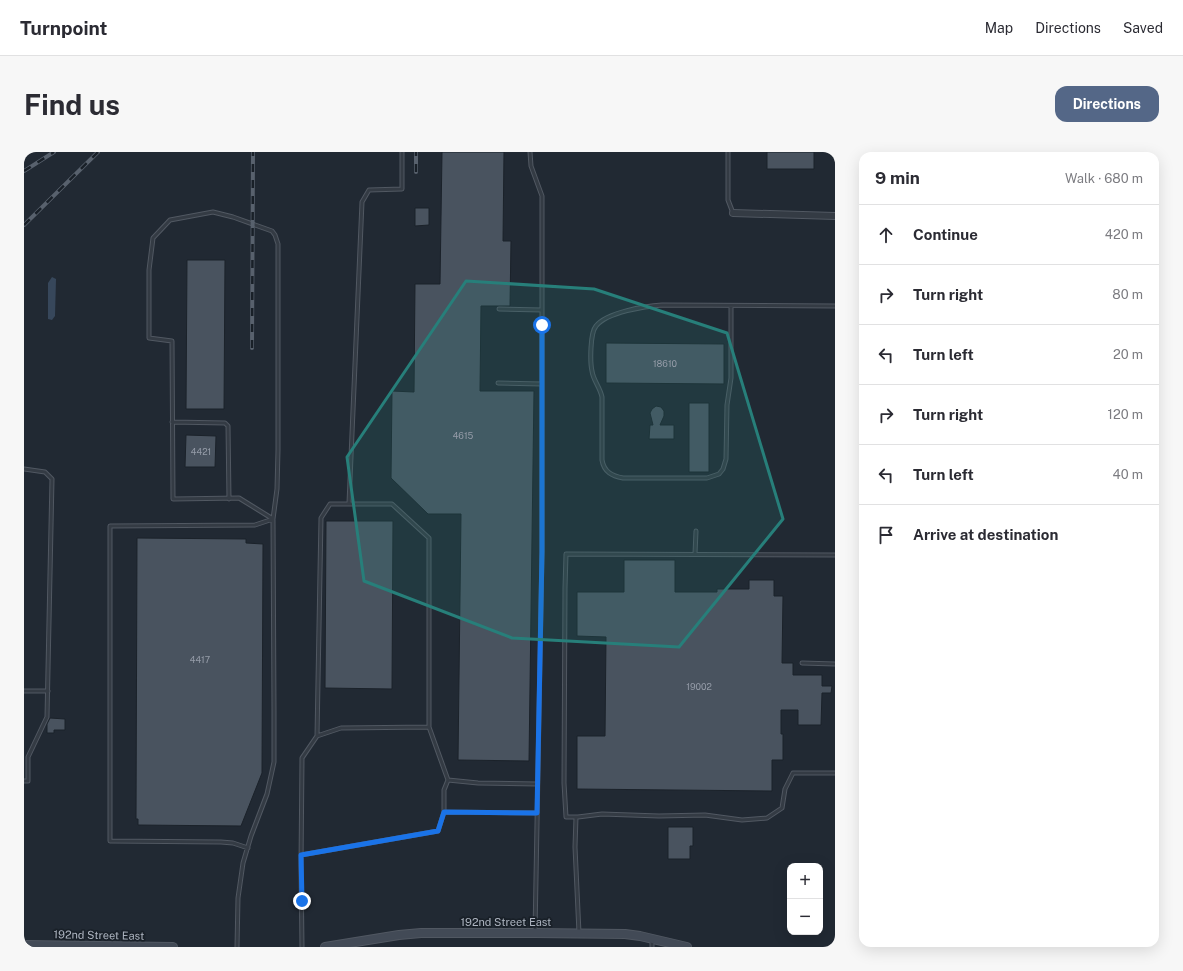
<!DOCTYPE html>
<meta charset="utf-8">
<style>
:root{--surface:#fff;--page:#f7f7f7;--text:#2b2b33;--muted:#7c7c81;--line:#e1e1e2;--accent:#546787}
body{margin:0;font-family:"Public Sans",sans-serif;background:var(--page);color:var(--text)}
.controls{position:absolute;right:12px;bottom:12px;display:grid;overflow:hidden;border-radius:8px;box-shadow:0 4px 16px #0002}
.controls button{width:36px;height:36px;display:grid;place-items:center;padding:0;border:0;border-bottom:1px solid var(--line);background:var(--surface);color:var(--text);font:20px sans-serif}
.stop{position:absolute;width:12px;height:12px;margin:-9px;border:3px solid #1a73e8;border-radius:50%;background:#fff}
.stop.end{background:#1a73e8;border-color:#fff;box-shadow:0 1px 4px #0008}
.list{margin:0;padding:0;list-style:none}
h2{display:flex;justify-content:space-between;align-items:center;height:52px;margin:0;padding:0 16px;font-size:17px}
h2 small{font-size:13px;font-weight:400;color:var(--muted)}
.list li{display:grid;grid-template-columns:26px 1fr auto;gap:12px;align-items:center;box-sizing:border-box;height:60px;padding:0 16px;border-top:1px solid var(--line)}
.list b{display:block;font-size:15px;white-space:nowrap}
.list em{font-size:13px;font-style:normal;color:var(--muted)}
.icon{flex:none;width:22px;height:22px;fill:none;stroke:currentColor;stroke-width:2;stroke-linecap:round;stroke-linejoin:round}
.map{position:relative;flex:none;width:811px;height:795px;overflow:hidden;border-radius:12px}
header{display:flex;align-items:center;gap:24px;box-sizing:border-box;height:56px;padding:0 20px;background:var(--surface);border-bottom:1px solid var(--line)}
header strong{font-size:19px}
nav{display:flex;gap:22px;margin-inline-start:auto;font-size:14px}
.intro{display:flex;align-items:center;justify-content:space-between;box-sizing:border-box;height:96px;padding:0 24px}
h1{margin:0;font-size:28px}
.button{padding:10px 18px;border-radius:12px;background:var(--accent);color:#fff;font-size:14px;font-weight:700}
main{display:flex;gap:24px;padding:0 24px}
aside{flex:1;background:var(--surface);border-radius:12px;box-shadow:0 4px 16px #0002}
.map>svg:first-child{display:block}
.water{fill:#37475b}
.building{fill:#49535f;stroke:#1b222a}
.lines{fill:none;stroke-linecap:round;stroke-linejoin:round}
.lane-casing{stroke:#515862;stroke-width:5}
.street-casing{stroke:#515862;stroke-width:8}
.secondary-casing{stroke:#515862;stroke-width:10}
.lane{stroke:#343b44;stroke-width:3}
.street{stroke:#343b44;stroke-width:6}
.secondary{stroke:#424a56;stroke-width:8}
.rail-casing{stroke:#58616d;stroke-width:4}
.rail{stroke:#192028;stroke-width:2.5;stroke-dasharray:8;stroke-linecap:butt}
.route{stroke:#1a73e8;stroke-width:5}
.marked{fill:#277f7a;fill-opacity:0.2;stroke:#277f7a;stroke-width:3;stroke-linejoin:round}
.labels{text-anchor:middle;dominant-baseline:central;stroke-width:3.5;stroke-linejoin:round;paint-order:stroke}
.number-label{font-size:9px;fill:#959ca8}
.street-label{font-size:11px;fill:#aeb5c1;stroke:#192028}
</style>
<header>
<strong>Turnpoint</strong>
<nav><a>Map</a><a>Directions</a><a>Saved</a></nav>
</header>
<div class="intro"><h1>Find us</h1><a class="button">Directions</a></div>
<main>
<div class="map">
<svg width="811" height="795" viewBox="0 0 811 795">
<rect width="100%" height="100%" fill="#212933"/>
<path class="water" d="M28,125L32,127L31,164L28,168L24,167V131Z"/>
<path class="building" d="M418,0H480L479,89H487L486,154H457L456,239H510L505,609L434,608L437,362H404L367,326L368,239L390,240L391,132H416Z
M743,0H790V17H743Z
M391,56H405V73L391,74Z
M163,108H201L200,257H162Z
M582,191L700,192V232L582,231Z
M665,251H685V320H665Z
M632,254L637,255L640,259V264L636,273H650V287H625L626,273H629L626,261L628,257Z
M162,283L192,284L191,315H161Z
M302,369H369L368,537L301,536Z
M113,386L222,387V391L239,392L238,621L217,674L114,673V667H112Z
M600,408H651V440H693V437H725V428H750V444H759L758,511H769V523H798V534H808L807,541H798L797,573H774V558H757V582H759V608H748V639L553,637V584H581L582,485L553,484V440H600Z
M26,566L41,567V578H30V581H23V572Z
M644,675H669V694H666V707H644Z"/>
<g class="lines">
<defs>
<path id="lane" d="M506,0L507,14L518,44V400L511,781
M704,0V48L709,61
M707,154V226L703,253L702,307L699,317L695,322L683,326H599C588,324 580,320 578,308V245C576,235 569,228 568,219C566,210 566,181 572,174C583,160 622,154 638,153L811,154
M475,157L518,158
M474,231L518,232
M148,270L201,271L204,274L205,347
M0,317L21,320L28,327L23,565L4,605V629H0
M325,351L338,50L345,38L378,37V0
M671,402L672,379
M811,403L542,402L541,436L540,631L542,665H554L578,662L635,664L681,663L718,668L743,666L758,656L761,637L769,621H811
M778,511L811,512
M0,539H24
M293,584L317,576L405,575
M424,628L454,631L513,632
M420,660L513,661
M552,665L551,695L555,781
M224,696L209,691L197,690L86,689V374L231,373L249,367
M277,703L414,679L420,660V638L424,628L405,575V386L368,352H306L297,366L293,584L278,606L277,714L278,795
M213,795L214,746L219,711L227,684L243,642L250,610V559L249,367L253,337L254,298V92L251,83L248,79L209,65L189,60L146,68L129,86L125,118V186L148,189L149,347L215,346L249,367
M628,795V788"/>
<path id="street" d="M709,61L811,64"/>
<path id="secondary" d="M0,793L149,795
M301,795L375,783L397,781H511L601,782L616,784L663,795"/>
</defs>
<use href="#lane" class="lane-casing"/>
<use href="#street" class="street-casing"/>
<use href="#secondary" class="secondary-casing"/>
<use href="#lane" class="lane"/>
<use href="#street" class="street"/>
<use href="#secondary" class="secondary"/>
<defs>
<path id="rail" d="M0,0H1
M0,19L30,0
M392,20V0
M0,73L74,0
M228,196L229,0"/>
</defs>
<use href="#rail" class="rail-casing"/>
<use href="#rail" class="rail"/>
</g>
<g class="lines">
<path class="route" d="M278,749L277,703L414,679L420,660L513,661L518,400V173"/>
</g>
<path class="marked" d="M442,129L570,137L703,181L759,367L655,495L488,486L340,429L323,305Z"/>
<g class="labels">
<g class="number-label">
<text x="641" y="211">18610</text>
<text x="439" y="283">4615</text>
<text x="177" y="299">4421</text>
<text x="176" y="507">4417</text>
<text x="675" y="534">19002</text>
</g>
<g class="street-label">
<text x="482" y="770">192nd Street East</text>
<text transform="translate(75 783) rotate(1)">192nd Street East</text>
</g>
</g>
</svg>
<div class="controls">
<button>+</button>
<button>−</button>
</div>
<div class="stop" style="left:518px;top:173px"></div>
<div class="stop end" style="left:278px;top:749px"></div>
</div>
<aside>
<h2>9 min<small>Walk · 680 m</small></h2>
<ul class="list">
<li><svg class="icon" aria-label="ahead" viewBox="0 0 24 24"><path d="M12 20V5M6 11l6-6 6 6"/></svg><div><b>Continue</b></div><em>420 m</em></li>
<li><svg class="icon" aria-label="right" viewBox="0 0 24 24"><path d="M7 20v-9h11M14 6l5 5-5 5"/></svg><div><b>Turn right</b></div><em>80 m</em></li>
<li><svg class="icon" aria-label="left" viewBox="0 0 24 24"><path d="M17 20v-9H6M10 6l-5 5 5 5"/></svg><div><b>Turn left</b></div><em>20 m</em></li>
<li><svg class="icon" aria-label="right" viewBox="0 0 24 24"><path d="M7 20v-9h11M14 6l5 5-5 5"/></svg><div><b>Turn right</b></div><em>120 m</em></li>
<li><svg class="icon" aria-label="left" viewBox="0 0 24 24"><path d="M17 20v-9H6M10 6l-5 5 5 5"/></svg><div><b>Turn left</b></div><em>40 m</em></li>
<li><svg class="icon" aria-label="arrive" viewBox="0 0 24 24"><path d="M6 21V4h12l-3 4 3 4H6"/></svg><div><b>Arrive at destination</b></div></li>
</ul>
</aside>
</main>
